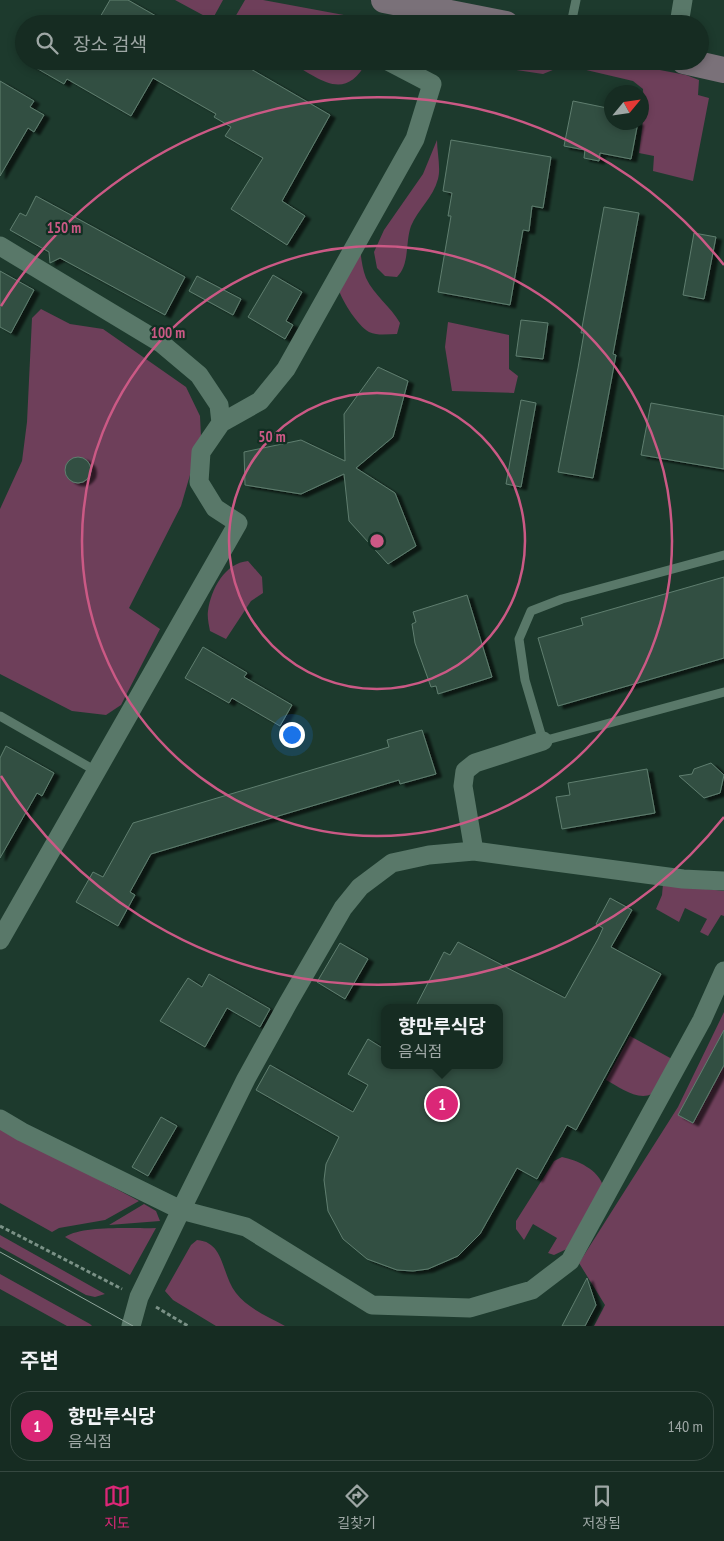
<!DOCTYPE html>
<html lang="ko">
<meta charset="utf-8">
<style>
:root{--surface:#162c22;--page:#1f342a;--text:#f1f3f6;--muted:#9ea7a5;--line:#354840;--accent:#db2777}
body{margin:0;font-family:"PT Sans Narrow","Noto Sans KR",sans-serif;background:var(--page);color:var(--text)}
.compass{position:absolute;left:604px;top:85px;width:45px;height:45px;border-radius:50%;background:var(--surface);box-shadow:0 2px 8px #0003;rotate:61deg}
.you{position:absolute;left:291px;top:734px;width:18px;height:18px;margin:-12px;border:4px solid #fff;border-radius:50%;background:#1a73e8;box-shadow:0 0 0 8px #1a73e833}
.badge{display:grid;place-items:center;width:32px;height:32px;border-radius:50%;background:var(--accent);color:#fff;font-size:16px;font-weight:700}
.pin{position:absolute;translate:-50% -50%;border:2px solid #fff;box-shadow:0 1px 5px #0006}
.popup{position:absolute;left:381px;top:1004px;width:122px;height:65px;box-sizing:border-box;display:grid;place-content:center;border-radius:10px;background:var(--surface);filter:drop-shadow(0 1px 4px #0005);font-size:16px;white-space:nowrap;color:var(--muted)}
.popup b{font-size:19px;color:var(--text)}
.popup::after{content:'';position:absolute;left:50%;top:100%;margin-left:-10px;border:10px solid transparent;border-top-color:var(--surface)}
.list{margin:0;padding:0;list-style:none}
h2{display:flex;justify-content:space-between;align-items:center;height:65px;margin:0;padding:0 20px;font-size:21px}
h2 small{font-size:16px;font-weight:400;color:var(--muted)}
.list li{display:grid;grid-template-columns:32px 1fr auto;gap:15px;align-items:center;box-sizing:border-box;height:70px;margin:0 10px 10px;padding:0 10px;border:1px solid var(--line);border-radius:20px}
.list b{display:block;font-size:19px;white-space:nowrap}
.list p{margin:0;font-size:16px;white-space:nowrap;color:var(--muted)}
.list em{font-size:16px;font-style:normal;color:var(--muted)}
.icon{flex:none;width:28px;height:28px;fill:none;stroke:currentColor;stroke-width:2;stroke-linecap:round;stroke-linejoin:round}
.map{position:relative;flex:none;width:724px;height:1326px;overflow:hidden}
.search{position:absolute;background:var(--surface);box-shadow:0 2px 8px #0003;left:15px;right:15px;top:15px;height:55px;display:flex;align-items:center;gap:12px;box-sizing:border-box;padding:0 18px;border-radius:28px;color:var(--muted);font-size:19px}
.sheet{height:145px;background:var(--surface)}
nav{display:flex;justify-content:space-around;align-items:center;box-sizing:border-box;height:70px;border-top:1px solid var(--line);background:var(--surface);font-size:14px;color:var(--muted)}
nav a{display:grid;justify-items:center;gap:2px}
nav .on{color:var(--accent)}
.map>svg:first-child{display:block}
.green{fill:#6e3f5a}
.building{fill:#335043;stroke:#5f7e6f;filter:url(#shadow)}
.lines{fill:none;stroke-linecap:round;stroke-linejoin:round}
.path{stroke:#7a9186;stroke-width:3;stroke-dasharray:4 2.5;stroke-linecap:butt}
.lane{stroke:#597869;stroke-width:9}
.street{stroke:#597869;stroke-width:19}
.secondary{stroke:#7a7179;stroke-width:26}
.tram{stroke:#8fa59b;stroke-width:1}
.ring{fill:none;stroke:#cb5985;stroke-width:2.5}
.centre{fill:#cb5985;stroke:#122f23;stroke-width:2.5}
.ring-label{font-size:15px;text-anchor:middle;font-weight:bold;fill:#cb5985;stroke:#122f23;stroke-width:4.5;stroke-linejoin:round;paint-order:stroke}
</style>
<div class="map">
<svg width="724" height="1326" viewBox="0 0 724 1326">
<defs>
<filter id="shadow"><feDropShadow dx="5.5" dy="3" stdDeviation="1" flood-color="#0009"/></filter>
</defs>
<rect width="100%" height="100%" fill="#1d3a2d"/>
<path class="green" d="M175,0H223L212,20Z
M245,0H263L387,23L231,24Z
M288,61H367C345,104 319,78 288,61Z
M428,61H613L686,75L699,80L698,95L709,98L693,181L653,171L654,156L639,153L644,112L643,89L633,81L565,65L543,74L477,64L449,66Z
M437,140C437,152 441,168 438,179C433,198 418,209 411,226C405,243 410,264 397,277L385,276L377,268L374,252L384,230L423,174Z
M360,247C361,257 362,268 366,278C374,295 391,307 400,323L397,334C388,334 378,336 369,332C357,325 344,303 339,291Z
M41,309L70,324L103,329L186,387L200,416L201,437L181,506L129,608L160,629L121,705L106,715L72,711L0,674V509L22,461L27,422L32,318Z
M448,322L509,335V369L518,376L514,393L452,391L445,347Z
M248,561L262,577L263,593L251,601L226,639L210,631C209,625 207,617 208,611C211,589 225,563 248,561Z
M663,884L724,891V916L721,915L708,936L700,932L707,919L685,908L679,922L656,909L662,895Z
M724,1012V1326H594L605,1305L579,1263L678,1107Z
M630,1036L672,1059L652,1094C637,1101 619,1087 606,1080Z
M0,1127L139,1201L105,1220L59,1228L52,1232L0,1203Z
M562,1157C577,1160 599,1170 603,1186L571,1247L554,1255L548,1253L557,1238L533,1224L524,1240L516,1229V1221L554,1161Z
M144,1204L156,1211L160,1221L109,1225Z
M156,1228L130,1275L65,1237C84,1225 132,1229 156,1228Z
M0,1235L105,1294L95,1297L86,1295L0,1247Z
M197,1240C225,1242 221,1274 236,1293C247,1308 269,1317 285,1326H216L173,1300L165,1291L191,1245Z
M0,1274L90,1324L92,1326H67L0,1289Z"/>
<path class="building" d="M110,0H128L170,24H96Z
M24,61H237L330,115L282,201L305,216L287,245L231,209L263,158L225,136L231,127L214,117L216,114L153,78L131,116L67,79L64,84Z
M0,81L34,101L30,107L44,115L34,132L28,128L0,176Z
M573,101L612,109V122H638L631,159L600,153L599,161L584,158L585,150L564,146Z
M451,140L551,157L543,208L532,206L529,231L523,230L510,305L438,292L451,216H448L452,193L443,191Z
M36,196L185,277L165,315L60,258L50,263L49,252L10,230L20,213L26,216Z
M604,207L639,213L613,354L616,355L593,478L558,472L578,368L584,333H581Z
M694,233L716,237L704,299L683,295Z
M0,271L34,290L11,333L0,327Z
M273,275L302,292L286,321L293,325L285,339L248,317Z
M197,276L241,299L233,315L189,291Z
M521,320L548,323L543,359L516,356Z
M378,367L408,381L393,437L356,468L395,493L416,546L388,564L349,521L344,474L301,494L245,485L244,452L301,440L345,461L344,414Z
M521,400L536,403L521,487L506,484Z
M651,403L724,416V469L641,455Z
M65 470a13 13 0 1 1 26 0a13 13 0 1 1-26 0Z
M724,577V658L558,706L538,638L583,625L581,618Z
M467,595L492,677L438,694L436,686L431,687L415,643L412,624L416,622L413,612Z
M203,647L247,673L244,677L292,705L280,726L232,698L229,703L185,678Z
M422,730L436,774L400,784L399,780L151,854L130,892L135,895L118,926L76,902L93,872L103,877L133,823L389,747L387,740Z
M6,746L54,773L42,796L37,793L0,858V758Z
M711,763L724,775L720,793L704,798L679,776L692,774L694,769Z
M647,769L655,813L562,829L556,797L570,795L568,783Z
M610,898L632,910L611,947L661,974L576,1130L567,1125L537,1179L517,1168L480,1234L458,1256L428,1269L413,1271L397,1270L367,1259L343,1239L328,1211L324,1180L326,1164L339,1137L256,1090L270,1065L353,1112L368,1085L348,1074L368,1039L384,1049V1065H500V1008H415L444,952L450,955L458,942L565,998L598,939L603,928L596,924Z
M340,943L368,959L345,999L317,982Z
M209,974L270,1009L260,1027L227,1008L205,1047L160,1021L188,978L202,987Z
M724,1030V1065L693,1123L678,1115Z
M161,1117L177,1126L148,1176L132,1167Z
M587,1278L596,1305L585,1326H562Z"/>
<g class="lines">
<path class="path" d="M0,1226L122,1289
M156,1307L188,1326"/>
<path class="lane" d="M571,24L576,0
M724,555L562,599L531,611L519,639L525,680L543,741L724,692
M0,716L96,771"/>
<path class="street" d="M404,24L413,4
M679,24L683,0
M0,246L161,343L199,375L219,405L221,423L201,452L199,482L215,508L238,523L0,940
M221,423L260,401L286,369L415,139L432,84L388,61
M474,851L463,786L465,771L475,763L543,741
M0,1119L22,1132L181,1210L246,1227L372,1305L470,1308L532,1290L570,1261L702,1020L724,971
M131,1326L139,1297L181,1210L246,1079L288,1003L343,908L360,887L392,863L429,855L474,851L683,879L724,881"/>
<path class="secondary" d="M384,0L506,24
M684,61L724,70"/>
<path class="tram" d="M0,1252L133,1326"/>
</g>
<g class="ring">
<circle cx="377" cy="541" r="148"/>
<circle cx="377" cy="541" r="295"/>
<path d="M724 817A443 443 0 0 1 1 776M1 306A443 443 0 0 1 724 265"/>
</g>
<circle cx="377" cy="541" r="8" class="centre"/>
<g class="ring-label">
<text x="64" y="233">150 m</text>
<text x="168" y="338">100 m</text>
<text x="272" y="442">50 m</text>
</g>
</svg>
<svg class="compass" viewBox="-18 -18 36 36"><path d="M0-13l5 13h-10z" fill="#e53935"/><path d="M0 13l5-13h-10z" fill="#9ea7a5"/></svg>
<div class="you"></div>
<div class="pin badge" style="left:442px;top:1104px">1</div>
<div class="popup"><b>향만루식당</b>음식점</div>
<div class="search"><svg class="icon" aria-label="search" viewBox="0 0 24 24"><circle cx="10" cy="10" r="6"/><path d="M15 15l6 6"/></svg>장소 검색</div>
</div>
<section class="sheet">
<h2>주변<small></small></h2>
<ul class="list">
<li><span class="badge">1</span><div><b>향만루식당</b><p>음식점</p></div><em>140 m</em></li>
</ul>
</section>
<nav>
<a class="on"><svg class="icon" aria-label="map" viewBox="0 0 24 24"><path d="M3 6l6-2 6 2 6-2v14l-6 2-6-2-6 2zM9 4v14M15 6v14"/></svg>지도</a>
<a><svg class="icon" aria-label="directions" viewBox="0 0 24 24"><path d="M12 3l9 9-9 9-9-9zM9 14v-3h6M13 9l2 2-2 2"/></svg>길찾기</a>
<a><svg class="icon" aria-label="saved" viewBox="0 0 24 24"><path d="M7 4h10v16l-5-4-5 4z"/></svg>저장됨</a>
</nav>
